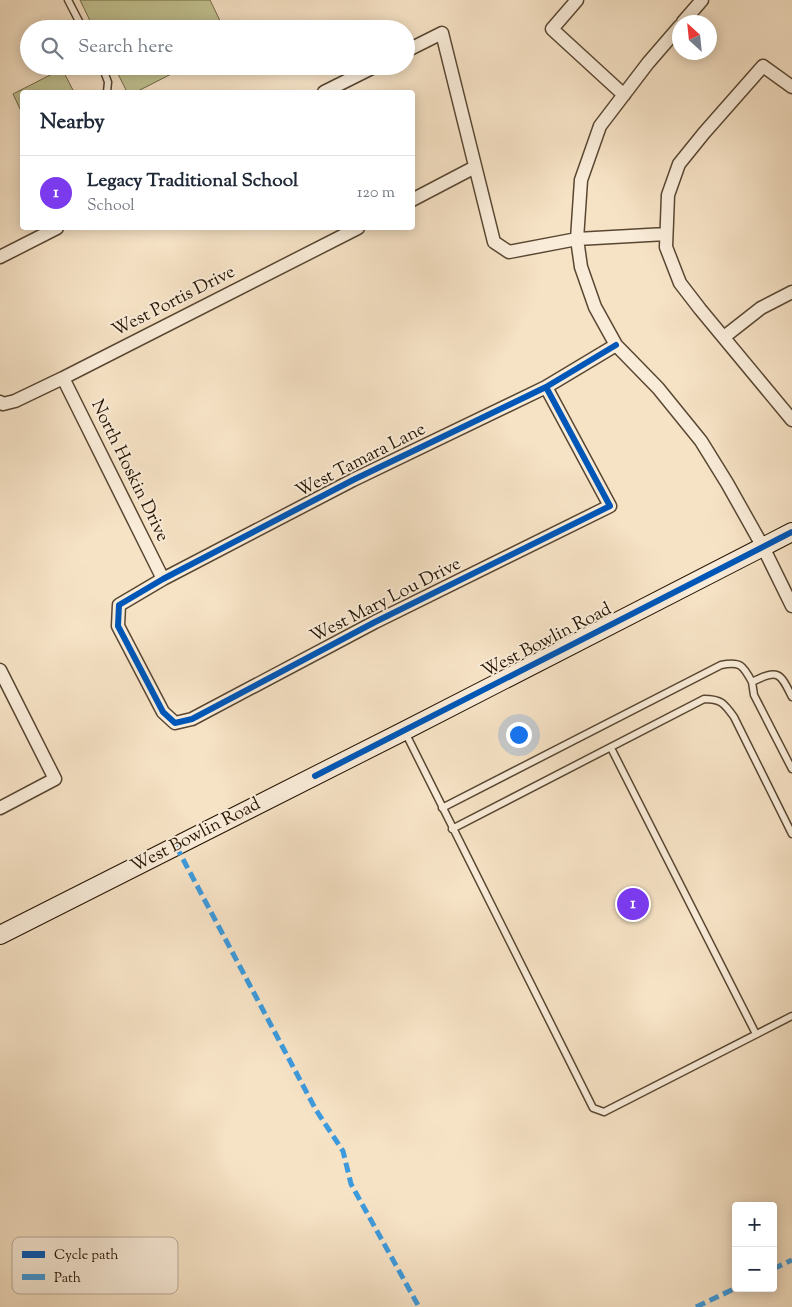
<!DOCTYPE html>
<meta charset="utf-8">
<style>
:root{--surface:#fff;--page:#f6f6f7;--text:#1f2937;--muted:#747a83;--line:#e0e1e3;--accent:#7c3aed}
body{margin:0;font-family:"Sorts Mill Goudy",serif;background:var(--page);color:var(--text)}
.controls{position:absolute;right:15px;bottom:15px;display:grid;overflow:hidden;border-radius:5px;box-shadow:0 2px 12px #0003}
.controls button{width:45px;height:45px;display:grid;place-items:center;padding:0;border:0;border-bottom:1px solid var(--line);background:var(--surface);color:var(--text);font:25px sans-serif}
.compass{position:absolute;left:672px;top:15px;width:45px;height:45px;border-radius:50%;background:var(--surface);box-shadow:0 2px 12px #0003;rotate:333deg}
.you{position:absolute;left:518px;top:734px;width:18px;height:18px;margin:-12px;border:4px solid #fff;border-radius:50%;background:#1a73e8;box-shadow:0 0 0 8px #1a73e833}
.badge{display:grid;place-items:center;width:32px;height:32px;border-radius:50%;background:var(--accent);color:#fff;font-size:16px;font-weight:700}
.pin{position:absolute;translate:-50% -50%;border:2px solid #fff;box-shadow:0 1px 5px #0006}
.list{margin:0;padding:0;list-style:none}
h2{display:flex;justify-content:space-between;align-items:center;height:65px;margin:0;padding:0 20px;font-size:21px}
h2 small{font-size:16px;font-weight:400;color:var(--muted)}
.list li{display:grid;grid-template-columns:32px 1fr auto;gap:15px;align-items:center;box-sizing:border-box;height:75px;padding:0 20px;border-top:1px solid var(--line)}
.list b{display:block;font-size:19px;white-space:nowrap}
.list p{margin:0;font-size:16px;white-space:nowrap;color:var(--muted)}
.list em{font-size:16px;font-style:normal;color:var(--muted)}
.icon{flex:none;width:28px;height:28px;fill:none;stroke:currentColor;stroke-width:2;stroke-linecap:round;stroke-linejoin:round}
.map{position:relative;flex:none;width:792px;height:1307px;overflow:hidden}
.search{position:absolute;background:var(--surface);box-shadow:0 2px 12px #0003;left:20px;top:20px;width:395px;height:55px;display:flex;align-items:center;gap:12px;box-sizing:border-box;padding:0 18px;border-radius:28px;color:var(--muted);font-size:19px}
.panel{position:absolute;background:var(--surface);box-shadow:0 2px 12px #0003;left:20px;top:90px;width:395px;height:140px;border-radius:5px}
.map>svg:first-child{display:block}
.green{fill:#c2c291;stroke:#746a49}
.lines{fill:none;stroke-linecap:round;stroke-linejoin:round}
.lane-casing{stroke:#594732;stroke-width:9}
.street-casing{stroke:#594732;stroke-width:15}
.secondary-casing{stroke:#251301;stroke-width:20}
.lane{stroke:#f9ecd9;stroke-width:6}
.street{stroke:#f9ecd9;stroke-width:12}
.secondary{stroke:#f9ecd9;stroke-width:18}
.quiet{stroke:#3c9add;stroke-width:5;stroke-dasharray:10 5;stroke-linecap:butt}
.cycleway-casing{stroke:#f9ecd9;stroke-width:9}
.cycleway{stroke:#0057b8;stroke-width:6}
.labels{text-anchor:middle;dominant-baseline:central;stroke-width:4;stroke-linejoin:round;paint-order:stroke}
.street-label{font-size:18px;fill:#251301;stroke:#f9ecd9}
.key{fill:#f9ecd9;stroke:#b9ab98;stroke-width:1}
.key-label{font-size:14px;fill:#251301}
</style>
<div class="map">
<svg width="792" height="1307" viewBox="0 0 792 1307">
<rect width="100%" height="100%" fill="#f6e2c5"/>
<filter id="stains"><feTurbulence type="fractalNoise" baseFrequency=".004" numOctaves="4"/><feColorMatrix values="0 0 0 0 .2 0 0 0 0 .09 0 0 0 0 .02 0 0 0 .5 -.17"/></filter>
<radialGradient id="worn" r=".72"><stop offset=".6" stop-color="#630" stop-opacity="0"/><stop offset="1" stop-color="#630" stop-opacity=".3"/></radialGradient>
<path class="green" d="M80,0H210L224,29H94Z
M114,66H187L136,92H127Z
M62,69L74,92H22V113L13,94Z"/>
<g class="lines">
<defs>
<path id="lane" d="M68,0L83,29
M102,66L108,82L107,92
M752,682L754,695L792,769
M405,732L593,1108L604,1112L792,1016
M611,748L756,1034
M442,808L721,665C740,661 743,665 752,682C778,669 780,672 792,697
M452,829L704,699C721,699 724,703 734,717L792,834"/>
<path id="street" d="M577,0L552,29L624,95
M683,22L702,0
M680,26L648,63L600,126L581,180L577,239L581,267L595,307L616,345L658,388L701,441L727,483L763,547L792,606
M406,51L442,33L494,242L509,252L577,239L666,234
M792,87L763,66L704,133L679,164L668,195L666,247L680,283L700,309L792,420
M324,92L376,66
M412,200L475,167
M0,257L57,228
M724,337L761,308L792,292
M63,378L163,579
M546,387L610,506L375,622L192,719L175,723L163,712L118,626L119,605L163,579L353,480L546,387L616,345
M0,402L3,404L15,401L63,378L358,228
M0,670L55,779L0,808"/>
<path id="secondary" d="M0,935L404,731L792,532"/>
</defs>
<use href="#lane" class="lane-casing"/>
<use href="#street" class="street-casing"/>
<use href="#secondary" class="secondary-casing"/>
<use href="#lane" class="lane"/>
<use href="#street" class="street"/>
<use href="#secondary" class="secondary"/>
<path class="quiet" d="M176,846L316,1110L343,1151L351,1184L419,1307
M773,1269L792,1260
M696,1307L736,1288"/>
<defs>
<path id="cycleway" d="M546,387L610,506L375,622L192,719L175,723L163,712L118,626L119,605L163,579L353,480L546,387L616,345
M315,776L792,532"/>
</defs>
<use href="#cycleway" class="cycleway-casing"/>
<use href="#cycleway" class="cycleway"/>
</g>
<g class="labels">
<g class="street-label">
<text transform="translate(174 302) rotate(-27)">West Portis Drive</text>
<text transform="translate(361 461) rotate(-27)">West Tamara Lane</text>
<text transform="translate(129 471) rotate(64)">North Hoskin Drive</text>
<text transform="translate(386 601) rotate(-27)">West Mary Lou Drive</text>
<text transform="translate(547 641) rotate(-27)">West Bowlin Road</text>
<text transform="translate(196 836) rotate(-27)">West Bowlin Road</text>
</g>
</g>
<rect x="12" y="1237" width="166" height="57" rx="8" class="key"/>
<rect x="22" y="1251" width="23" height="7" fill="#0057b8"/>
<rect x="22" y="1274" width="23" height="6" fill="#3c9add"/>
<g class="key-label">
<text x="54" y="1259">Cycle path</text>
<text x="54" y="1282">Path</text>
</g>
<rect width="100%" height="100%" filter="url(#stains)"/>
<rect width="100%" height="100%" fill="url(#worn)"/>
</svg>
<div class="controls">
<button>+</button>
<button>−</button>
</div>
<svg class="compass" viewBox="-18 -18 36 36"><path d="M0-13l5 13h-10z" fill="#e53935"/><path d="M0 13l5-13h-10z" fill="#747a83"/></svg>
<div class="you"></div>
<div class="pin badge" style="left:633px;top:904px">1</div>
<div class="search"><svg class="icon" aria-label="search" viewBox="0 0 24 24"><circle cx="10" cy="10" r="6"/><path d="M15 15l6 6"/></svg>Search here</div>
<section class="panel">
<h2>Nearby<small></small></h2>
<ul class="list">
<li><span class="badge">1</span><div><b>Legacy Traditional School</b><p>School</p></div><em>120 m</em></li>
</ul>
</section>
</div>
